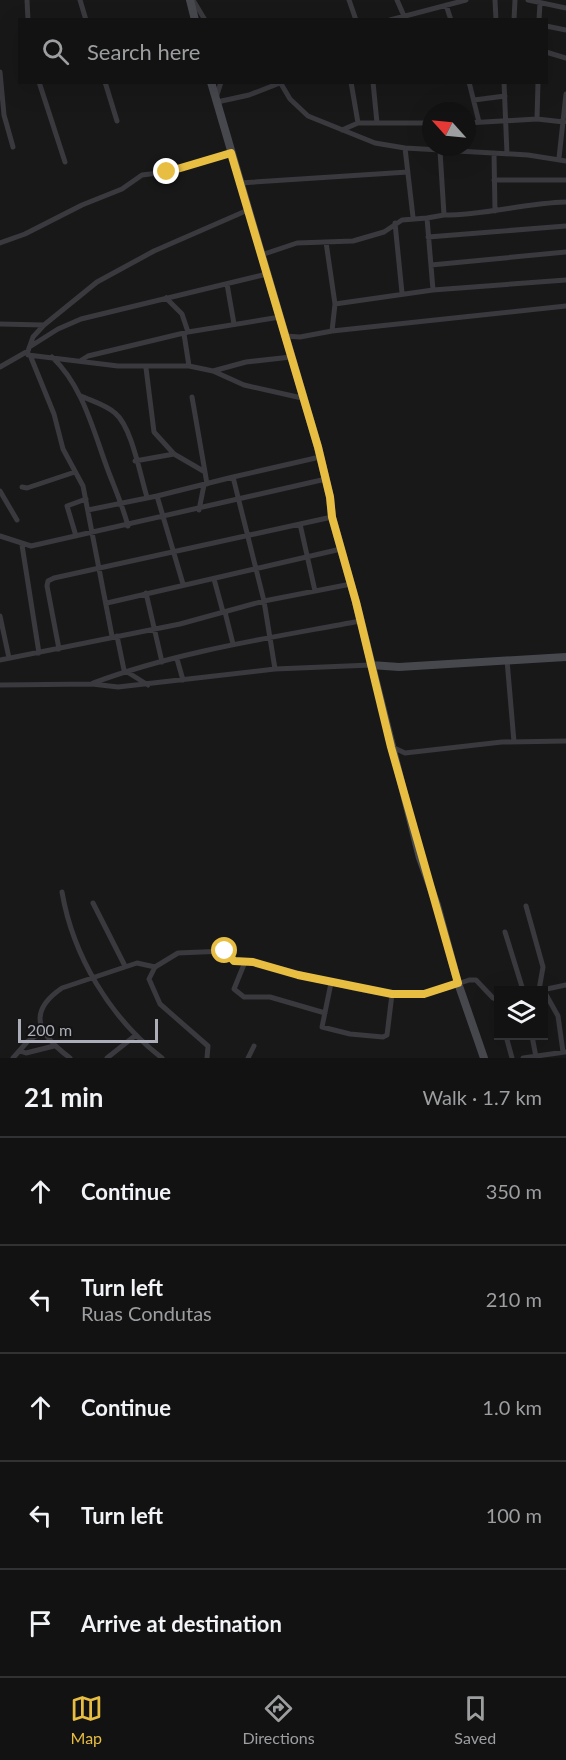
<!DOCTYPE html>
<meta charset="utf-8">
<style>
:root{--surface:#121213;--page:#1b1b1c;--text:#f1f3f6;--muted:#9c9ea0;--line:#313233;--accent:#e7bd42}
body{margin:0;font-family:Lato,sans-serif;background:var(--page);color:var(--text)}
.controls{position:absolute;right:18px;bottom:18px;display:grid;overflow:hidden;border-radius:0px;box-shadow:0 6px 24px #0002}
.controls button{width:54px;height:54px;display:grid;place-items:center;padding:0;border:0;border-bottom:2px solid var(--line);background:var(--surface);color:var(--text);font:30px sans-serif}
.compass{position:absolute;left:422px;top:102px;width:54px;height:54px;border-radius:50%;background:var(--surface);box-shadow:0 6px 24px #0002;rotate:297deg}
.scale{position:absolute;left:18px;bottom:15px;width:140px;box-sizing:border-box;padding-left:6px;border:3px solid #abaeb8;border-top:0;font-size:16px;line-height:21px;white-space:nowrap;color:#abaeb8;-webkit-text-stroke:4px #131314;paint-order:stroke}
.stop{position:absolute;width:18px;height:18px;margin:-14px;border:4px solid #e7bd42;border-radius:50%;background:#fff}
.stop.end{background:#e7bd42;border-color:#fff;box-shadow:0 2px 6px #0008}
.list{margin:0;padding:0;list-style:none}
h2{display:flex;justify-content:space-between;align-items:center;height:78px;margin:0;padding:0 24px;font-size:26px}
h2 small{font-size:20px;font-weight:400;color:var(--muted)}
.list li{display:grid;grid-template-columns:39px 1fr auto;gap:18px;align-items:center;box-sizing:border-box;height:108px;padding:0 24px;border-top:2px solid var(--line)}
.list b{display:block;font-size:22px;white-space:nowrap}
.list p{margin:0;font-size:20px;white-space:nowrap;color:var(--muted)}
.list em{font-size:20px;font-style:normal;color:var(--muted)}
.icon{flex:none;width:33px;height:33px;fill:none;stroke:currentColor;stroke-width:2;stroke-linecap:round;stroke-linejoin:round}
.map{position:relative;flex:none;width:566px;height:1058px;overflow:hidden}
.search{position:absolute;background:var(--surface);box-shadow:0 6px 24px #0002;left:18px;right:18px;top:18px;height:66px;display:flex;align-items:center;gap:15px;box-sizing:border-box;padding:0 21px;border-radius:0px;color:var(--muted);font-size:22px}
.sheet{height:618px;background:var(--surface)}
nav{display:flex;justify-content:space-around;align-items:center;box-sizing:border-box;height:84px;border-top:2px solid var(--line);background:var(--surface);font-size:16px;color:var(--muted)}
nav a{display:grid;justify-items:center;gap:3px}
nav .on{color:var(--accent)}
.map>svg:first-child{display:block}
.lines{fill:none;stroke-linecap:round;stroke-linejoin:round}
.street{stroke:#39393e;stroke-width:5}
.secondary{stroke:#47484e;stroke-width:8}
.route{stroke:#e7bd42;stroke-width:8}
</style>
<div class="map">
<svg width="566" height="1058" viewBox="0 0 566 1058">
<rect width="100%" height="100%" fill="#181819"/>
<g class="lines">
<path class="street" d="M27,0L28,20
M80,0L86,20
M193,0L205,20
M349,0L356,20
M397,0L404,16
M495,0L496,20
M528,0L566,8
M446,5L451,20
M390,20L466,0
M514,20L515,0
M539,20L540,3
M546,26L566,30
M546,52L566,58
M0,72L4,115L13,147
M39,82L65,162
M105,82L117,121
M280,82L290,99L308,116L375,143L405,148L528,155L566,161
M351,82L358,123
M373,82L377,123
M469,82L479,122
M504,82L507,154
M216,98L221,82
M474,100L505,96
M217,102L249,95L280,83
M537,119L564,122
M467,123L537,119L538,82
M342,130L358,123H431
M405,148L413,217
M494,153L495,211
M559,158L566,94
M494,180H566
M240,183L408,172
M444,215C486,215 525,203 566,202
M395,223L402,293
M428,237L566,226
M326,242L335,304
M0,243L25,234L82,205L122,189L142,175L167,172L231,153
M261,255L297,243L353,241L384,232L402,220L427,218
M431,265L566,252
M227,284L234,324
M433,290L566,280
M166,298L182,314L188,332
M0,324L44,325
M332,331L566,306
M184,334L189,366
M285,336L300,337L332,331L335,304L433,290L427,218L444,215L440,151
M31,346L58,329L81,319L267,274
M28,355L118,366H189L213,371L244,385L302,398
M30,355L54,414L63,449L83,486L112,636
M52,357C84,387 94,434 109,473C116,491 123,507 128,526
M80,361L88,356L188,332L280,317
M0,367L28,351L33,337L44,325L97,282L154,251L248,210
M146,368L154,432L174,454
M213,371L246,362L291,357
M81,396C92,401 106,405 115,413C132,427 140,475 147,497
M192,397L205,472
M135,461L174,454L205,472L207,484
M22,487L27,488L75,472
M0,491L17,520
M157,496L233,477
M88,510L157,496L183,584
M199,510L204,485
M300,524L315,591
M0,536L31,546L326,479
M76,536L67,506L86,499
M22,545L39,653
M214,579L223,612
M146,593L162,662
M107,603L341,549
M225,612L233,644
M0,616L9,658
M117,636L124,670L148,685
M59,649L47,586L48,581L54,578L332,517
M177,659L183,680
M0,660L180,624L264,601L351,584
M507,660L514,742
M275,669L264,601L233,477L320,457
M93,683C179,651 270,638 360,621
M0,685L92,684L118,687L275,669L371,665
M392,747L405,753L502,742L566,741
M62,892C73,956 110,1018 162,1058
M93,903L125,966
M526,906L543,967L539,990
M505,932L523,990
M245,962L234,989L244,997H270L325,1013
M155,967L149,979L160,1004L208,1046L207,1058
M331,983L322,1027L350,1034L383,1037L387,1035L392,994
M542,990L566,985
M544,991L558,1016L563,1052
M506,1036L512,1058
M532,1036L536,1057
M20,1051L26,1053L54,1046
M13,1058L28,1041L42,1032
M70,1058C41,1036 24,1014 62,988L137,963L155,967L178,953L225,951L234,961C294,965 350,996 411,995C430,995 451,986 469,980H476L493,998L498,1000
M107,1058L136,1035
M248,1058L254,1046
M523,1058L565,1052"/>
<path class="secondary" d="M190,0L195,20
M211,82L318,447L330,497L332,517L356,602L420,858L437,905L458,983L484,1058
M371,665L399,667L566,657"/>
</g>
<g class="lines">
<path class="route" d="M167,172L231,153L318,447L330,497L332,517L356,602L391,747L458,983L424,994H392L298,975L253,962L234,961L225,951"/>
</g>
</svg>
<div class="controls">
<button><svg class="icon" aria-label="layers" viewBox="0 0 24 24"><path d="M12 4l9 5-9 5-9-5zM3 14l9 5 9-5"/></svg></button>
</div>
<svg class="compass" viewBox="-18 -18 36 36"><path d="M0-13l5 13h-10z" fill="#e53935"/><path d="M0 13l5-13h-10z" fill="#9c9ea0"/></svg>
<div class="scale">200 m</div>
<div class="stop" style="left:225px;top:951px"></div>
<div class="stop end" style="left:167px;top:172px"></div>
<div class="search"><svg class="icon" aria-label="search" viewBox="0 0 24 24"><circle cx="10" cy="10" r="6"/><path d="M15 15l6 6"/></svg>Search here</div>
</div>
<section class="sheet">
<h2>21 min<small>Walk · 1.7 km</small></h2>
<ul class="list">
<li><svg class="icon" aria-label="ahead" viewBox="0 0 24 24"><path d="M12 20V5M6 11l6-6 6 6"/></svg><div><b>Continue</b></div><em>350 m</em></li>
<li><svg class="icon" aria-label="left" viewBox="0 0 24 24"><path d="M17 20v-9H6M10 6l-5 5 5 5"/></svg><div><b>Turn left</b><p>Ruas Condutas</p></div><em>210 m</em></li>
<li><svg class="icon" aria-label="ahead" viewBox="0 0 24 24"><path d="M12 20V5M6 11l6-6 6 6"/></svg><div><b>Continue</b></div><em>1.0 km</em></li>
<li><svg class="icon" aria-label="left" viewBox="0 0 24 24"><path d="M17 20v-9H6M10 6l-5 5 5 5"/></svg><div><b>Turn left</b></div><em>100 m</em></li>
<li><svg class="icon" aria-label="arrive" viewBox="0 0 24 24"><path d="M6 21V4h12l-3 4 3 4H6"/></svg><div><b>Arrive at destination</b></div></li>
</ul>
</section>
<nav>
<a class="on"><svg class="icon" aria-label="map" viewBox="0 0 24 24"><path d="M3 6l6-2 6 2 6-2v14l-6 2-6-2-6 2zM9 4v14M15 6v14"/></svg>Map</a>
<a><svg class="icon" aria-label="directions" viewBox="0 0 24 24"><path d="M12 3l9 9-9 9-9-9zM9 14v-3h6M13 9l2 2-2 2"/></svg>Directions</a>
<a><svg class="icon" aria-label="saved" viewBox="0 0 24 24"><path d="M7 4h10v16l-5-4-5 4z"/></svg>Saved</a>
</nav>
